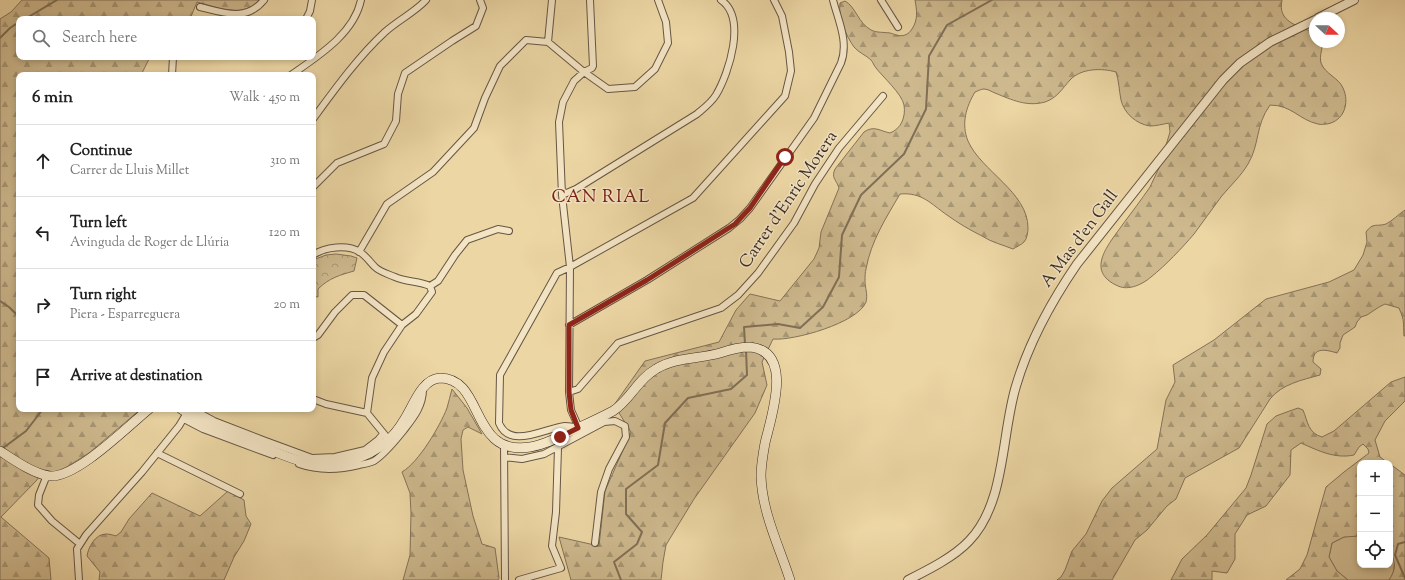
<!DOCTYPE html>
<meta charset="utf-8">
<style>
:root{--surface:#fff;--page:#f6f6f6;--text:#222;--muted:#767676;--line:#e0e0e0}
body{margin:0;font-family:"Sorts Mill Goudy",serif;background:var(--page);color:var(--text)}
.controls{position:absolute;right:12px;bottom:12px;display:grid;overflow:hidden;border-radius:8px;box-shadow:0 2px 6px #0003}
.controls button{width:36px;height:36px;display:grid;place-items:center;padding:0;border:0;border-bottom:1px solid var(--line);background:var(--surface);color:var(--text);font:20px sans-serif}
.compass{position:absolute;left:1309px;top:12px;width:36px;height:36px;border-radius:50%;background:var(--surface);box-shadow:0 2px 6px #0003;rotate:112deg}
.stop{position:absolute;width:12px;height:12px;margin:-9px;border:3px solid #8f2418;border-radius:50%;background:#fff}
.stop.end{background:#8f2418;border-color:#fff;box-shadow:0 1px 4px #0008}
.list{margin:0;padding:0;list-style:none}
h2{display:flex;justify-content:space-between;align-items:center;height:52px;margin:0;padding:0 16px;font-size:17px}
h2 small{font-size:13px;font-weight:400;color:var(--muted)}
.list li{display:grid;grid-template-columns:26px 1fr auto;gap:12px;align-items:center;box-sizing:border-box;height:72px;padding:0 16px;border-top:1px solid var(--line)}
.list b{display:block;font-size:15px;white-space:nowrap}
.list p{margin:0;font-size:13px;white-space:nowrap;color:var(--muted)}
.list em{font-size:13px;font-style:normal;color:var(--muted)}
.icon{flex:none;width:22px;height:22px;fill:none;stroke:currentColor;stroke-width:2;stroke-linecap:round;stroke-linejoin:round}
.map{position:relative;flex:none;width:1405px;height:580px;overflow:hidden}
.search{position:absolute;background:var(--surface);box-shadow:0 2px 6px #0003;left:16px;top:16px;width:300px;height:44px;display:flex;align-items:center;gap:10px;box-sizing:border-box;padding:0 14px;border-radius:8px;color:var(--muted);font-size:15px}
.panel{position:absolute;background:var(--surface);box-shadow:0 2px 6px #0003;left:16px;top:72px;width:300px;height:340px;border-radius:8px}
.map>svg:first-child{display:block}
.green{fill:#ceb98e;stroke:#84725a}
.forest{fill:url(#forest-firs);stroke:#84725a}
.park{fill:url(#park-crowns);stroke:#84725a}
.lines{fill:none;stroke-linecap:round;stroke-linejoin:round}
.stream{stroke:#806f57;stroke-width:2}
.minor-casing{stroke:#665645;stroke-width:8}
.tertiary-casing{stroke:#665645;stroke-width:10}
.secondary-casing{stroke:#392c25;stroke-width:10}
.minor{stroke:#f3e4c4;stroke-width:6}
.tertiary{stroke:#f3e4c4;stroke-width:8}
.secondary{stroke:#f3e4c4;stroke-width:9}
.route{stroke:#8f2418;stroke-width:5}
.labels{text-anchor:middle;dominant-baseline:central;stroke-width:3;stroke-linejoin:round;paint-order:stroke}
.street-label{font-size:17px;fill:#392c25;stroke:#f3e4c4}
.neighbourhood-label{font-size:18px;letter-spacing:1px;fill:#7a1f14;stroke:#f3e4c4}
</style>
<div class="map">
<svg width="1405" height="580" viewBox="0 0 1405 580">
<defs>
<pattern id="forest-firs" width="22" height="20" patternUnits="userSpaceOnUse"><rect width="22" height="20" fill="#ceb98e"/><path d="M5 1l3.5 6h-7zM16 11l3.5 6h-7z" fill="#a89774"/></pattern>
<pattern id="park-crowns" width="20" height="18" patternUnits="userSpaceOnUse"><rect width="20" height="18" fill="#ceb98e"/><path d="M2 6a3 3 0 1 1 6 0M12 15a3 3 0 1 1 6 0" fill="none" stroke="#a89774"/></pattern>
</defs>
<rect width="100%" height="100%" fill="#ecd6a4"/>
<filter id="stains"><feTurbulence type="fractalNoise" baseFrequency=".005" numOctaves="4"/><feColorMatrix values="0 0 0 0 .2 0 0 0 0 .09 0 0 0 0 .02 0 0 0 .5 -.17"/></filter>
<radialGradient id="worn" r=".72"><stop offset=".6" stop-color="#630" stop-opacity="0"/><stop offset="1" stop-color="#630" stop-opacity=".3"/></radialGradient>
<path class="green" d="M1356,535L1360,536V565H1390V552L1395,560L1393,574L1389,580H1348L1337,571L1329,557L1332,543L1344,537Z"/>
<path class="forest" d="M22,0H259C244,19 216,7 197,2L190,19H19V57H150L141,75H19V409H141L89,453L57,473L45,470L36,481L1,517L49,558L51,580H0V19L11,12Z
M915,0H1282C1277,22 1298,26 1315,33V42H1322C1323,49 1319,55 1321,63C1325,74 1339,78 1343,88C1350,103 1344,121 1327,124C1324,124 1321,125 1318,124C1299,120 1292,105 1270,105C1255,126 1260,144 1248,164C1241,176 1230,186 1221,197C1212,209 1203,222 1194,234C1182,248 1166,265 1151,277C1143,284 1129,291 1118,286C1084,271 1109,244 1123,224C1132,212 1141,200 1150,187L1159,168L1170,132L1169,123C1163,124 1156,126 1150,126C1136,124 1124,113 1121,100C1119,90 1119,81 1116,72C1102,68 1081,68 1070,80C1062,89 1057,98 1045,102C1027,107 1012,100 995,93C992,92 988,89 984,89C981,89 978,91 975,92C966,107 961,124 968,141C981,171 1028,192 1028,228C1028,232 1027,239 1024,242C1021,245 1016,247 1013,249C1003,245 991,242 982,236C970,230 958,223 947,215C931,204 922,192 900,194C886,218 871,241 866,269C865,272 865,277 865,281C865,288 868,294 866,302C858,323 793,341 773,339L762,362L767,385L755,413L694,499L666,545L663,562L661,580H571L559,537L599,546L605,491L631,432L614,405L645,361L719,342L736,310L750,294L780,301L814,259L819,248L821,232L839,188C836,179 831,178 835,169L864,132C874,125 880,131 890,133C901,129 906,117 904,105C902,94 883,77 876,68C874,66 873,62 871,60C866,55 859,53 854,47C846,36 838,17 840,3L845,1C856,7 858,23 871,30C877,33 884,32 890,33C894,34 900,37 905,35C908,34 910,32 912,29C918,20 917,11 915,0Z
M1405,210V336H1404C1403,322 1405,322 1399,308L1385,304L1379,307L1367,315L1361,317L1357,322L1355,327L1343,335L1340,343V348L1337,353C1327,350 1313,346 1313,362L1321,369L1320,375C1302,380 1282,384 1270,399L1239,448L1185,478L1176,499L1167,506L1147,530L1135,540L1112,580H1057L1061,577L1065,570L1072,551L1086,534L1102,501L1112,488L1157,449L1166,400L1175,382L1173,365L1214,340L1266,299L1329,282L1354,270L1363,255L1367,242L1366,232C1373,222 1377,227 1386,224C1392,221 1399,214 1405,210Z
M1405,377V401L1385,421L1375,440L1380,457L1388,463H1360V536L1344,537L1332,543L1329,557L1337,571L1348,580H1286L1300,569L1307,555L1326,487L1344,472L1369,453L1368,449L1363,444L1359,447L1354,455C1335,459 1319,451 1301,443L1291,450L1290,475L1266,506L1247,515L1235,534V559L1227,573L1212,571V580H1171L1182,559L1207,535L1246,488L1251,475L1267,424L1276,416L1284,413L1298,408L1303,410C1308,422 1308,433 1322,437L1334,431L1391,382Z
M452,389L467,408L482,434L468,427L463,430L461,439L463,470L473,516L482,544L495,548L499,578L498,580H403L410,555L411,513L410,493L402,472C419,462 440,426 447,408C449,402 450,395 452,389Z
M1390,464L1405,475V580H1389C1396,570 1396,562 1390,552Z
M228,491L244,500L246,516L251,524L244,541L234,557L224,580H99L100,572L87,556C88,548 95,534 106,534C109,534 113,535 116,536L121,532L129,519L152,493L200,516Z"/>
<path class="park" d="M336,254L351,256L357,258L354,271C340,275 329,278 318,289V297L313,296V260L326,255Z"/>
<g class="lines">
<path class="stream" d="M25,19L57,0
M0,38L10,28L19,22
M0,301L9,307L19,317
M745,344L744,327L778,324L800,328L823,307L839,277L842,235L861,195L904,154L926,109L929,56L947,25L992,0
M3,448L26,431L43,409
M1405,542L1398,544L1395,555L1405,578
M621,580L614,562L637,544L642,532L626,514V489L658,465L665,423L688,398L731,389L747,375L746,350"/>
<defs>
<path id="minor" d="M881,0L898,27
M200,7C224,13 246,22 264,0
M306,19L310,11L312,0
M548,42L552,0
M172,75L173,57
M291,75C318,56 354,34 361,0
M313,119C335,89 358,57 385,32C398,20 414,13 426,0
M313,187L337,163L384,144L396,121L398,94L405,73L452,41L476,26L483,8L480,0
M562,195L576,189L697,114C704,108 711,103 716,95C729,73 747,18 721,0
M359,252L387,204L433,172L474,128L485,98L500,66L526,40L548,42L584,72L608,89L635,87L655,69L668,43L666,22L658,0
M313,255C325,247 347,244 360,252C366,256 370,262 375,267C380,272 388,274 395,277C406,282 419,281 430,286L432,292L416,314L402,325L384,352L372,378L367,413L389,440
M430,286L438,281L455,255L467,240L498,229L509,231
M569,325L647,280L729,228L740,219L750,208L814,118L841,63C849,42 838,20 833,0
M313,338L318,335L335,312L352,295H364L402,325
M569,392L578,389L618,343L721,308L738,295L758,273L794,223L815,184L839,148L883,96
M313,399L326,404L367,413
M192,409L214,421L263,440L312,458L335,457L365,450L378,440L383,434
M184,419L203,429L273,455
M578,428C574,427 569,426 565,426C545,428 510,450 499,423L500,375L557,273L570,267L693,198L785,96L791,71L789,52L782,16L774,0
M579,428L571,410L569,392L570,267L562,195L559,122L563,102L574,81L584,72L592,68L593,66L590,0
M504,445L505,580
M157,453L240,494
M504,457L522,459L544,454L604,422L615,421L625,426L626,437L609,469L601,492L595,543
M299,464C319,471 339,470 359,465C364,464 370,463 374,461C386,453 395,441 404,430C414,417 423,406 423,389
M47,475L39,495L38,505L52,521L80,544
M79,580L77,549L86,535L142,472L179,426L185,416
M519,580L561,568L552,546L556,512L558,448"/>
<path id="tertiary" d="M1318,18L1354,0
M908,580C928,570 954,557 969,541C1006,503 1001,435 1016,386C1029,342 1051,302 1077,264L1223,80L1240,63L1270,42L1315,20"/>
<path id="secondary" d="M181,409C204,424 226,433 252,442C269,449 287,458 305,462C332,468 367,460 387,441C394,435 400,427 404,420C413,407 421,379 440,378C485,378 469,457 530,447C543,445 555,439 567,433C582,426 598,419 613,411C630,400 638,379 656,369C675,357 699,359 720,353C729,350 739,347 749,347C795,350 771,417 765,443C763,454 761,465 761,476C762,512 779,546 790,580
M0,451C14,460 32,473 49,476C76,479 129,425 149,409"/>
</defs>
<use href="#minor" class="minor-casing"/>
<use href="#tertiary" class="tertiary-casing"/>
<use href="#secondary" class="secondary-casing"/>
<use href="#minor" class="minor"/>
<use href="#tertiary" class="tertiary"/>
<use href="#secondary" class="secondary"/>
</g>
<g class="lines">
<path class="route" d="M560,437L578,428L571,410L569,392V325L647,280L735,224L750,208L785,157"/>
</g>
<g class="labels">
<g class="street-label">
<text transform="translate(789 200) rotate(-56)">Carrer d'Enric Morera</text>
<text transform="translate(1080 239) rotate(-53)">A Mas d'en Gall</text>
</g>
<g class="neighbourhood-label">
<text x="601" y="198">CAN RIAL</text>
</g>
</g>
<rect width="100%" height="100%" filter="url(#stains)"/>
<rect width="100%" height="100%" fill="url(#worn)"/>
</svg>
<div class="controls">
<button>+</button>
<button>−</button>
<button><svg class="icon" aria-label="locate" viewBox="0 0 24 24"><circle cx="12" cy="12" r="6"/><path d="M12 2v4M12 18v4M2 12h4M18 12h4"/></svg></button>
</div>
<svg class="compass" viewBox="-18 -18 36 36"><path d="M0-13l5 13h-10z" fill="#e53935"/><path d="M0 13l5-13h-10z" fill="#767676"/></svg>
<div class="stop" style="left:785px;top:157px"></div>
<div class="stop end" style="left:560px;top:437px"></div>
<div class="search"><svg class="icon" aria-label="search" viewBox="0 0 24 24"><circle cx="10" cy="10" r="6"/><path d="M15 15l6 6"/></svg>Search here</div>
<section class="panel">
<h2>6 min<small>Walk · 450 m</small></h2>
<ul class="list">
<li><svg class="icon" aria-label="ahead" viewBox="0 0 24 24"><path d="M12 20V5M6 11l6-6 6 6"/></svg><div><b>Continue</b><p>Carrer de Lluis Millet</p></div><em>310 m</em></li>
<li><svg class="icon" aria-label="left" viewBox="0 0 24 24"><path d="M17 20v-9H6M10 6l-5 5 5 5"/></svg><div><b>Turn left</b><p>Avinguda de Roger de Llúria</p></div><em>120 m</em></li>
<li><svg class="icon" aria-label="right" viewBox="0 0 24 24"><path d="M7 20v-9h11M14 6l5 5-5 5"/></svg><div><b>Turn right</b><p>Piera - Esparreguera</p></div><em>20 m</em></li>
<li><svg class="icon" aria-label="arrive" viewBox="0 0 24 24"><path d="M6 21V4h12l-3 4 3 4H6"/></svg><div><b>Arrive at destination</b></div></li>
</ul>
</section>
</div>
